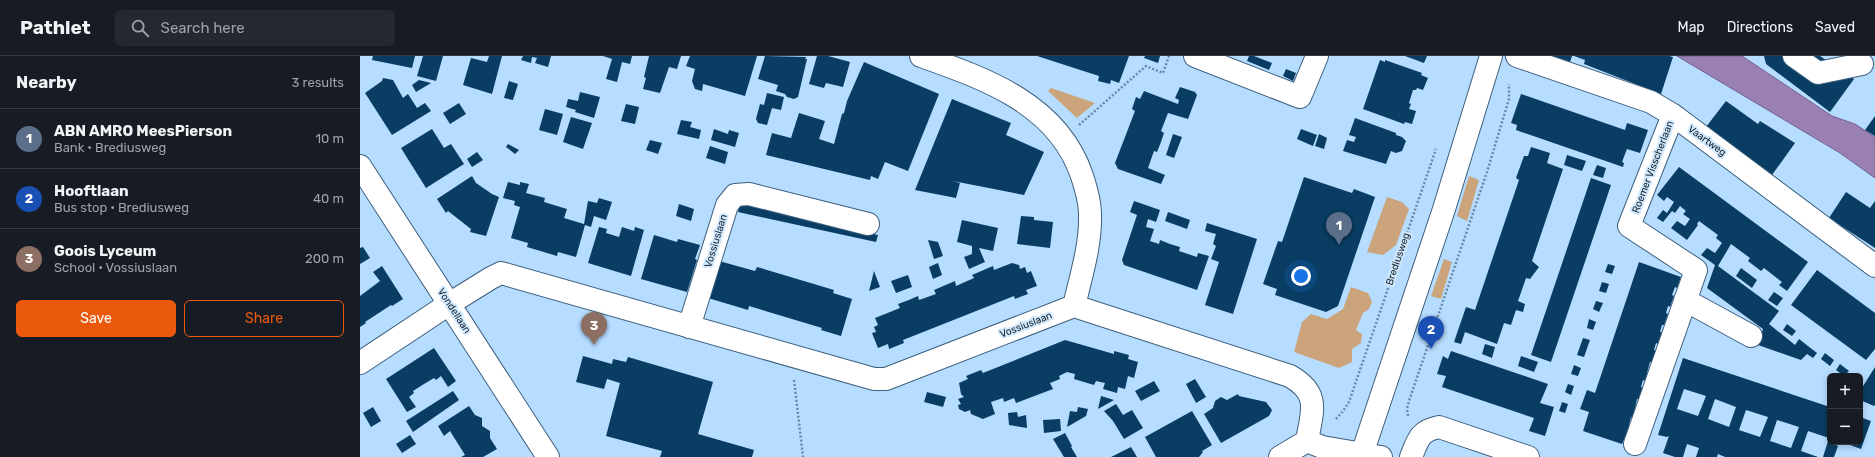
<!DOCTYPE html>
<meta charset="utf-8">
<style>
:root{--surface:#171b24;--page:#242831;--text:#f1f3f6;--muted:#9ea1a6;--line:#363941;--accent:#ea580c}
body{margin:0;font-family:Rubik,sans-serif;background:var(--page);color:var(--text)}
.controls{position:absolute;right:12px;bottom:12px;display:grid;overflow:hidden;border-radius:6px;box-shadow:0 2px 6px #0003}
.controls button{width:36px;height:36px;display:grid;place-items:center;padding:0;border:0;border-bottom:1px solid var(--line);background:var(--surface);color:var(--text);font:20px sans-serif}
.you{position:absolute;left:941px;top:220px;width:14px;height:14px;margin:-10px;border:3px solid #fff;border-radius:50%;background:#1a73e8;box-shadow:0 0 0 6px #1a73e833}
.badge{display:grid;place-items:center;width:26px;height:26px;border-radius:50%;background:var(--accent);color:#fff;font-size:13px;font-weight:700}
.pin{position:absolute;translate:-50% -33px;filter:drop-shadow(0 1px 2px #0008)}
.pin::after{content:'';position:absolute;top:21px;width:14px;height:12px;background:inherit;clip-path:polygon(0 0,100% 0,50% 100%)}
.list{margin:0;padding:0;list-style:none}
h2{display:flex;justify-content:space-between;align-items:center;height:52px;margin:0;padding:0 16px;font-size:17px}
h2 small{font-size:13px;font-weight:400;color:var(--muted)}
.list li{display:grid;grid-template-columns:26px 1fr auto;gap:12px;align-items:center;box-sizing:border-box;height:60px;padding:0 16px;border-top:1px solid var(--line)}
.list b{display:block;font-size:15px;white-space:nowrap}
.list p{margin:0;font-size:13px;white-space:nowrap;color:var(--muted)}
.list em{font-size:13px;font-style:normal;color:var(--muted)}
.actions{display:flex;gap:8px;padding:12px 16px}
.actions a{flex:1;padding:9px 0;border:1px solid var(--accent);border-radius:6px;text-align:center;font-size:14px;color:var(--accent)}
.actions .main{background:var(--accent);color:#fff}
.icon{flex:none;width:22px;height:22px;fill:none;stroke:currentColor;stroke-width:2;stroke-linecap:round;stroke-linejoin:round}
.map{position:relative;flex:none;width:1515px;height:401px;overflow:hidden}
header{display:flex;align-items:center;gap:24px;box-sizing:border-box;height:56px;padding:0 20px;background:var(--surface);border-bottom:1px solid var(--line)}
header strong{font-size:19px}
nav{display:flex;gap:22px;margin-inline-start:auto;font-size:14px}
.search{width:280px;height:36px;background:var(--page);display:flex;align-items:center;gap:10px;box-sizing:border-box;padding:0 14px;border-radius:6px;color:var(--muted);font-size:15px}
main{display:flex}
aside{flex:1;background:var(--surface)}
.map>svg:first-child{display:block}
.green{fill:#cca47c}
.water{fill:#9a7fb5;stroke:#72638c}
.building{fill:#093d63;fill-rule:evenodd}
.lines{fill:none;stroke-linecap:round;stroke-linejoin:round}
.minor-casing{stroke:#3d5f7d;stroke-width:24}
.path{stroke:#6c87a0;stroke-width:2.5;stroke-dasharray:2 2;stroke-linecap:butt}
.minor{stroke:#fff;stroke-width:22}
.labels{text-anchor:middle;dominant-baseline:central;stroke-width:4;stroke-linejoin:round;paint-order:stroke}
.street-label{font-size:10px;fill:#13222e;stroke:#d0e7fc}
</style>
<header>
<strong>Pathlet</strong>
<div class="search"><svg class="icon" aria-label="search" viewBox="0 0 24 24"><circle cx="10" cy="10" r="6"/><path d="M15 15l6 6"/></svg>Search here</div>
<nav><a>Map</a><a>Directions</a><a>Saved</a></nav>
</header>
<main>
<aside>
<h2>Nearby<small>3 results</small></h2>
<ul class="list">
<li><span class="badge" style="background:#5c6f8a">1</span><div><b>ABN AMRO MeesPierson</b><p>Bank · Brediusweg</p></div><em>10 m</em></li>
<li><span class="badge" style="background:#1a4fb4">2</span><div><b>Hooftlaan</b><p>Bus stop · Brediusweg</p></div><em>40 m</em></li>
<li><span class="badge" style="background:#8d6e63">3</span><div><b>Goois Lyceum</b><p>School · Vossiuslaan</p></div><em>200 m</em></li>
</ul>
<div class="actions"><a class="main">Save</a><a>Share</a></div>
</aside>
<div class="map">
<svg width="1515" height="401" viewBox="0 0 1515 401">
<rect width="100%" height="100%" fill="#b6dcff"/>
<path class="green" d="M691,32L735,47L717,62L688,35Z
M1109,120L1119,124L1107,165L1097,160Z
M1027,141L1042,146L1049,153L1036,189L1023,199L1007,196Z
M1084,203L1092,206L1081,243L1071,240Z
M991,231L1008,237L1012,246L1009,253L1003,257L996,274L1002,278L1001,287L992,293V306L979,312L934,296L942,266L951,258L967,263L983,253Z"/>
<path class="water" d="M1317,0H1382L1472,60L1495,68L1515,81V122L1480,97Z"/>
<path class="building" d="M13,0H55L52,12L12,4Z
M63,0H83L76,25L57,20Z
M129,0H142L132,38L103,29L111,2L127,6Z
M163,0H191L188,11L175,7L177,2L172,1L171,7L161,4Z
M243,0H272L270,8L262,6L257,26L246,23L252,3Z
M289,0H321L317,13L309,11L300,37L283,33L286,22L284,21Z
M330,0H397L385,40L343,28L342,35L335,33L332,25L335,13L326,10Z
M405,0L446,1L445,3H447L438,41L434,43L427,41L425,38L416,35L418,29L398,23Z
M457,0H468L490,6L483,31L466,27L464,32L449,28Z
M677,0H769L759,27L751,24L750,28L738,25L739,20Z
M785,0H800L798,7L784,2Z
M889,0H894L912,7L909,14L887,5Z
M1045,0H1067L1064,7Z
M1192,0H1212L1210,6Z
M1214,0H1309L1313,1L1301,38L1224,8L1225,4Z
M1404,0H1460L1494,23L1470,56L1406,8Z
M1020,4L1025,6V4L1062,17L1061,19L1068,22L1063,34L1057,32L1056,34H1053L1049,47L1051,48L1049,53L1056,55L1052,68L1045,66L1044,68L1003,53Z
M504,6L579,38L548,115L525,106L518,123L511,120L510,124L406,99L412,77L431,82L439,57L465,65L459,83L474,88L482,58L484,57L487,45Z
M926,13L936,17L933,25L923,20Z
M23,22L33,24L43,42L48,38L57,52L65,47L71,55L32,79L5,37L22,25Z
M59,24L71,27L56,36L52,29Z
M149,25L158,28L153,44L144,42Z
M820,31L835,36L837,39L828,63L808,57L801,75L804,77L801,86L797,96L794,95L788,112L805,119L801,128L758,113L755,107L775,55L772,53L776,41L780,43L784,35L818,48L819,44L815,42Z
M220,36L240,41L234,62L215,56L216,54L206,51L208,43L218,45Z
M407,37L424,41L421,54L412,52L407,69L398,67L396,63L400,48L404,49Z
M1161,38L1265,74L1267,67L1288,74L1280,97L1267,93L1262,106L1264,107L1263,111L1156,74L1157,69L1151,67Z
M592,43L651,67L646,79L684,96L664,139L593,125L600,127L596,142L555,134Z
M1366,45L1398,68L1400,65L1435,87L1412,119L1346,71Z
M99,47L106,58L90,68L83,57Z
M266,48L279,51L275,68L261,65Z
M185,53L203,58L197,79L179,74Z
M1515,60V80L1505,74Z
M211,61L232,67L223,93L203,86Z
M995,62L1036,77V79L1042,81L1046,85L1042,95L1036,97L1031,95L1026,108L983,95L987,84L994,86L996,81L989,79Z
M321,64L332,66L330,71L341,74L339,83L317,78Z
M72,73L84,92L91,88L104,108L66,132L41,92Z
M354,73L368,78L369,74L379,77L375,91L351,84Z
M941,73L957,79L953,90L937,83Z
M813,78L822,81L814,102L806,99Z
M959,78L967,82L964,93L955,90Z
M290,84L302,87L298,98L286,94Z
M148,88L159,94L155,98L146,91Z
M350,90L368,96L365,108L346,102Z
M1171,91L1190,97L1187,107L1203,113L1172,205L1179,211L1170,223L1166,222L1158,245L1165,248L1163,256L1156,254L1151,269L1144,267L1137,288L1105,276L1101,288L1094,286L1106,251L1115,254L1159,124L1156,122L1164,100H1168Z
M117,96L123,104L112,111L107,103Z
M1207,99L1226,105L1222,115L1204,109Z
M1237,109L1246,112L1243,122L1233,119Z
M1319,111L1448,206L1427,235L1419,229L1422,226L1404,212L1401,215L1388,205L1390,202L1371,188L1358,210L1419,255L1409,268L1435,289L1439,283L1457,297L1453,302L1447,298L1441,304L1398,289L1403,273L1347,232L1355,209L1341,199L1347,192L1355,197L1362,187L1356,182L1358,179L1339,165L1337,168L1338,169L1327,184L1311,172L1317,165L1325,170L1330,163L1323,158L1326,155L1320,150L1315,157L1312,155L1303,166L1297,162L1303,154L1307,157L1314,146L1307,141L1304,145L1297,139Z
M112,120L116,127L132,138L139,141L126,180L110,176L111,173L88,155L86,157L77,143Z
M944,121L992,137L994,133L1015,141L978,250L966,256L915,239L917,233L903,228L918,185L922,186Z
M1231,122L1251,129L1191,306L1171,299Z
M148,126L160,129V126L169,128L166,137L185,142L184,146L207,153L204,162L224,168L228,145L237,147L239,142L252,146L246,164L234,160L231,171L225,169L216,201L198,196L197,200L167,191L168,187L151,182L160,151L154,149L155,145L143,142Z
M1486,136L1510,152L1515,145V192L1469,162Z
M774,145L800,154L796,166L788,163L786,171L794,173L790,185L799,188L800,184L810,188L820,191L819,195L837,201L838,197L849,200L837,234L764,209L762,204L777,159L770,156Z
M319,148L334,153L331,165L316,160Z
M380,148L518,179L516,186L378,156Z
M808,156L830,164L827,173L805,165Z
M661,160L674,161V164L693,166L690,192L657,188Z
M602,164L638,172L633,195L619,192L625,206L609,213L604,201L612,198V190L597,186Z
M847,167L897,183L873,258L845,249L859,206L851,203L856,190L853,188L856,178L845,175Z
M239,171L247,173L246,177L259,181L262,171L274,175L275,171L284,174L271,220L228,207Z
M294,179L317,186L318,183L340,189L335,203L337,204L327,236L281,223Z
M568,184L578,186L583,200L574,203Z
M3,191L10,202L0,208V192Z
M359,205L395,215L397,211L474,234L473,237L492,243L481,280L461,274L462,272L389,250L388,254L348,242Z
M1279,206L1321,221L1317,232L1315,231L1312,239L1314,240L1310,251L1308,250L1306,257L1308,258L1304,269H1302L1300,276H1302L1298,288L1296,287L1294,294L1296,295L1292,306H1290L1285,325L1283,324L1281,331L1283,332L1279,343H1277L1273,362L1271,361L1269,369H1270L1262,388L1223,375L1229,356L1220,353L1227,334L1235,337Z
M578,207L582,219L573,223L569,211Z
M652,207L659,209L660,213L665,211L667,217L671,215L677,230L666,234L668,238L655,243L654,240L543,284L544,287L529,293L528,288L518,292L512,277L516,276L514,271L518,269L515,262L540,252L538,248L549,244L558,240L559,244L576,238L574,234L595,225L596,230L614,222L612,219L633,210L634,214Z
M1248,208L1255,210L1252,218L1245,216Z
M22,210L43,243L32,250L31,249L5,266L6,267L0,271V240L20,225L13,216Z
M1381,212L1397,224L1392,232L1376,220Z
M1457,214L1515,257V293L1506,304L1431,249Z
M514,215L520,231L509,235Z
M548,219L552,231L536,237L531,225Z
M1242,226L1249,228L1246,237L1239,235Z
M1414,236L1423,242L1417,250L1408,244Z
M1236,245L1243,247L1239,256L1233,253Z
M1229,263L1236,266L1233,274L1227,272Z
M1427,268L1436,275L1432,280L1423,274Z
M1223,282L1230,284L1224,301L1217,299Z
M705,284L754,298V295L769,299L768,303L778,306L774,322L768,320L765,333L758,331L757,337L743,333L745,327L736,325L734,329L714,323L715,318L707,316L699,320L700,323L690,327L693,333L656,347L654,342L644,346L643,342L631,346L635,358L623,363L611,358L610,354L605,356L599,353L598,349L601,348L598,343L604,341L601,338L599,327L608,323L606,320L621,314L623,317Z
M1125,288L1135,291L1132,302L1122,298Z
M74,292L96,325L88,331L81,320L76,324L74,322L64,328L53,335L54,337L49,341L56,351L47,356L26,323Z
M1091,295L1188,328L1180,347L1194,351L1185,380L1169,375L1174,362L1082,331L1086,320L1077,318L1083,300L1088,303Z
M1465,297L1474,304L1470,310L1461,303Z
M223,300L252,308L253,303L266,306L268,301L353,326L338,378L394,394L392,401H300L302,395L246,380L260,327L247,323L244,333L216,326Z
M1161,300L1178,306L1174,316L1158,310Z
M1323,302L1470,351V386H1477L1476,389L1478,390L1474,401H1463L1469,382L1448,375L1441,395L1458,401H1365L1358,398L1357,401H1336L1339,392L1327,388L1323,401H1315L1303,397L1309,380L1307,381L1298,379ZM1324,333L1346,340L1338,360L1317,353ZM1355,343L1376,351L1369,371L1348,363ZM1386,354L1408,361L1400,381L1379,374ZM1417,364L1439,371L1431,392L1410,385Z
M1480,308L1489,315L1484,320L1476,314Z
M1214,309L1221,312L1218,320L1211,318Z
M1515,311V349L1514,350L1500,344V335Z
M835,323L846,341L836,347L826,328Z
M794,325L800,335L781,345L775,335Z
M1208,328L1214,330L1211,339L1205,336Z
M93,335L99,344L53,376L46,365Z
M567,336L586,341L583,351L564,346Z
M878,338L879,340L906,346L912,354L909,360L861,387L844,358L853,352L855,345L861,341L867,344Z
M741,340L754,344L738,353Z
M1202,346L1208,348L1205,357L1199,355Z
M756,348L763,359L772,354L783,372L764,383L753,365L744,355Z
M109,350L115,359L122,362V370L130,375V382L137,393L123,401H101L105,399L90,375L84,380L78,370Z
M13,351L21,365L11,371L3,357Z
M718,351L728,353L726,360L707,371L710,355L717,356Z
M832,355L852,389L842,395L843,396L839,401H796L785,381Z
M657,356L658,361L666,359L667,372L649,369L648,357Z
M1500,361L1511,365L1501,393L1482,386H1500Z
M700,363L701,375L684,377L683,364Z
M705,377L712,390L711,391L717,401H704L693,383Z
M50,379L56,388L42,397L36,388Z
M771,391L777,401H751Z"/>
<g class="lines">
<defs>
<path id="minor" d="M561,0C626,23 698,48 722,120C726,132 730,145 730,158C731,189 721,220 714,250
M835,0L940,41L957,0
M1157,0L1291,46L1313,59L1515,210
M1434,0L1458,17L1502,8
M0,110L188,401
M1325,244L1391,280
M329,271L367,149L375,139L389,138L508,168
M0,307L89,248L131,222L141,217L514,323H526L714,250L930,320C961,338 952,355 947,385
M947,385L962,391L1021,401
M1275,388L1336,214L1269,170L1313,59
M920,401L947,385
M1001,401L1084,153L1131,0
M1051,401C1058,384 1059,375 1079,371L1168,401"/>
</defs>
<use href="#minor" class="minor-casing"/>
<path class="path" d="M719,69L786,10L803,17L809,0
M434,324L443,401
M1048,360L1047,353L1049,345L1127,116L1149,43V28
M976,363L983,355L989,346L1076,93"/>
<use href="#minor" class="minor"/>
</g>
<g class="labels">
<g class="street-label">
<text transform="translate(1347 85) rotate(36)">Vaartweg</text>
<text transform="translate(1293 111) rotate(-69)">Roemer Visscherlaan</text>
<text transform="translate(356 185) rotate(-73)">Vossiuslaan</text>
<text transform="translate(1038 203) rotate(-71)">Brediusweg</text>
<text transform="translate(94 255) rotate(57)">Vondellaan</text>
<text transform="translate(666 269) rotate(-21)">Vossiuslaan</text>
</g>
</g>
</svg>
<div class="controls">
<button>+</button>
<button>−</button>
</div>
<div class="you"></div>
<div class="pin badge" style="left:979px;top:189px;background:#5c6f8a">1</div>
<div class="pin badge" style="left:1071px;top:293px;background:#1a4fb4">2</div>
<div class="pin badge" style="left:234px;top:289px;background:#8d6e63">3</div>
</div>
</main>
